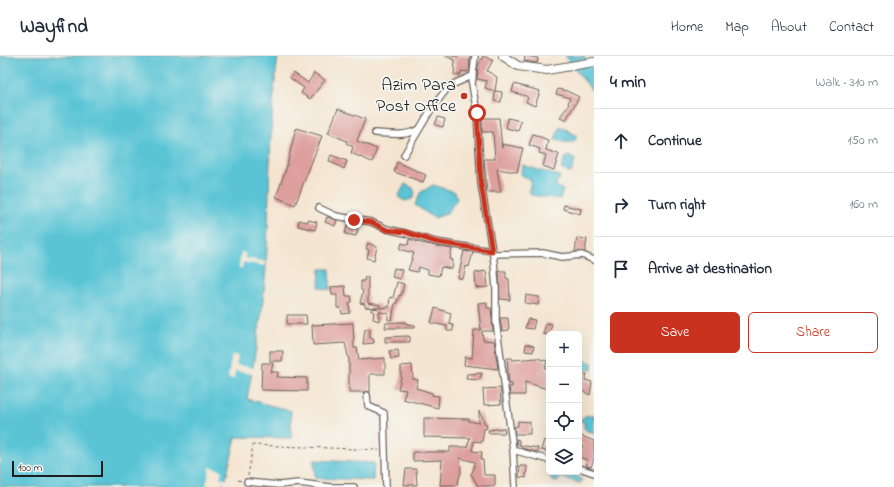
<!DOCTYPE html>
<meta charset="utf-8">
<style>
:root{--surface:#fff;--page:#f2f2f3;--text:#1f2937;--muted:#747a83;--line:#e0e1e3;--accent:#c8321e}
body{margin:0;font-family:"Indie Flower",sans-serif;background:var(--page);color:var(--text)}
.controls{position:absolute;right:12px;bottom:12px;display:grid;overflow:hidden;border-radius:6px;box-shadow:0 4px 16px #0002}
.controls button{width:36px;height:36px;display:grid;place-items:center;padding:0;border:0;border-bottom:1px solid var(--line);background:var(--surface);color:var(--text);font:20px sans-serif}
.scale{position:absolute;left:12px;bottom:10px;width:91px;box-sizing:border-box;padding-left:4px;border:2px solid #1c1c1c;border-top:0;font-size:11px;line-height:14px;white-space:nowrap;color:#1c1c1c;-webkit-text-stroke:3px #f6f6f2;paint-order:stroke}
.stop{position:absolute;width:12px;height:12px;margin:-9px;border:3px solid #c8321e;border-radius:50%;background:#fff}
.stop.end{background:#c8321e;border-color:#fff;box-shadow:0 1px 4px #0008}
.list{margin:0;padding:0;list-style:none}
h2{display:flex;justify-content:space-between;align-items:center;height:52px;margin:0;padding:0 16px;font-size:17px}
h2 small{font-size:13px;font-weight:400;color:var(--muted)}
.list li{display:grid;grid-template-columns:26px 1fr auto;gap:12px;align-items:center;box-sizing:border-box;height:64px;padding:0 16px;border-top:1px solid var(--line)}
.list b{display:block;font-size:15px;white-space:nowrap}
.list em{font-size:13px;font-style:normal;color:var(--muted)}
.actions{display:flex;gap:8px;padding:12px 16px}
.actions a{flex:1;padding:9px 0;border:1px solid var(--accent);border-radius:6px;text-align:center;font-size:14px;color:var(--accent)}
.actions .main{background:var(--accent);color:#fff}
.icon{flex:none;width:22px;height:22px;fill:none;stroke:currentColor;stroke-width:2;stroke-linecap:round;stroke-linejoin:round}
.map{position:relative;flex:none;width:594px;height:431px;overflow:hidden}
header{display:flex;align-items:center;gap:24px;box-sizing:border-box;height:56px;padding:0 20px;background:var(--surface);border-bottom:1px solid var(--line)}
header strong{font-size:19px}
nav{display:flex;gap:22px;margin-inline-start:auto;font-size:14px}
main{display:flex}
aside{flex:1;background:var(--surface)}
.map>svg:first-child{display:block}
.water{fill:#5ac4d5;stroke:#3b7078}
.pier{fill:#f4e5d0}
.building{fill:#dd9e9c}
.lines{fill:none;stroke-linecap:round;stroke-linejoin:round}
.minor-casing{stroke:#68625b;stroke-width:8}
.secondary-casing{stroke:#68625b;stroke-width:10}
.path{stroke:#68625b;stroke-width:1;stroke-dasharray:3 3;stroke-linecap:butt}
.minor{stroke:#fff;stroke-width:5.5}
.secondary{stroke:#fff;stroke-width:8}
.route{stroke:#c8321e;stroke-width:5}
.poi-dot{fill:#c8321e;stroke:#f6f6f2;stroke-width:1.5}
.labels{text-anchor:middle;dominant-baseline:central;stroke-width:3.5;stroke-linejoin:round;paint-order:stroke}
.poi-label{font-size:18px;fill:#1c1c1c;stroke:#f6f6f2;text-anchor:end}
</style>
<header>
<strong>Wayfind</strong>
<nav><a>Home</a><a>Map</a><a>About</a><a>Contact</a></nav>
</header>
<main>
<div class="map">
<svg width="594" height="431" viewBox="0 0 594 431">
<rect width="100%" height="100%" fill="#f6f6f2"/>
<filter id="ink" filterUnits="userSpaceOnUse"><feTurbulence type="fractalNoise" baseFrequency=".025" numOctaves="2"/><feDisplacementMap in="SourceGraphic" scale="8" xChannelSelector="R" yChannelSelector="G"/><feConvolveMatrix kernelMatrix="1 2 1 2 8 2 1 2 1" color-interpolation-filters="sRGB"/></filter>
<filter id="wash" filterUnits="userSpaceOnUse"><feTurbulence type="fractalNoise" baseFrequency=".012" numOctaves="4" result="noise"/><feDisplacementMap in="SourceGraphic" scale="16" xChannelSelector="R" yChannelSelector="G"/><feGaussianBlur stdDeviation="0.9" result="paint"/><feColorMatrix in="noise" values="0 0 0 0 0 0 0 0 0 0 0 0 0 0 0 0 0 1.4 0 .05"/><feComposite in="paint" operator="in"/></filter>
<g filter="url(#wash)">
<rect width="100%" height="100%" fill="#f4e5d0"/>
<path class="water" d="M0,0H278C269,64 270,129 267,193C265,244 256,294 247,343L291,355V382L236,381L224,431H0Z
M565,0H584L594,16V37Z
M560,70L577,80L574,86H564L555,84Z
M569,100L575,104L571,117L561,113L565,102Z
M522,109L559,120L560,123L556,127V130L563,134L560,143L531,139L529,135L531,124L521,119Z
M405,128L413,132L415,138L412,143L405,145L398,141Z
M433,129L455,136L457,143L446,158L434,162L415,149L420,137Z
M320,213H330V234L319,231Z
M579,302L592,307V313L588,314L579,312Z
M594,359V379L589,374L588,376L584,372V367L580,364L585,360Z
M314,404L374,407L373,424L315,422Z
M549,407V416H577V419L582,424L580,427L560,421L558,426L552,425L546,411Z"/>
<path class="pier" d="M241,196L245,197V202L266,206L265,210L243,206L242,212H239Z
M232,299L238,300L236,309L255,312L254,318L235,315L234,323L228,322Z
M210,411L222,414L220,422L228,424L227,428L219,427L218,431L206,430Z"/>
<g id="blocks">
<path class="building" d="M445,0H470L469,16L461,15V19H454L455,4Z
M483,0L493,4L487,15L497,21L495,35L485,32L487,25L477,23L478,10Z
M525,0L538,2L537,7L524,5Z
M294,17L308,27L314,17L325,24L310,43L301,37L304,32L290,22Z
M514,28L540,35L535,50L526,46L528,42L526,40L512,36Z
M558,33L567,35L579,41L566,64L560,61L569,48L568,47L570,42L556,38Z
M495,35L502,36L501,46L494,45Z
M338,53L365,63L357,85L377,93L372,106L351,97L353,91L346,87L347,85L328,77Z
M438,61L445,63L443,71L435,69Z
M482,62H499L502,92V88L523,92L517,116L497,113L501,136H487L484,103H495L493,76H482Z
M508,62L521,65L518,75L506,72Z
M296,72L322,80L295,149L276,141L286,113Z
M533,78L548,84L546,94L559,98L554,114L543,110L546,99L539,97L540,93L529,89Z
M331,99L347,105L344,113L329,105Z
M397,106L426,119L423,126L394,116Z
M564,149L581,153L580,158L563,153Z
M327,161L337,164L335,170L325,166Z
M299,164L307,166L308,164L317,166L315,174L298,170Z
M347,169L358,173L356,180L345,178Z
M577,182L587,183L585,196L575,195Z
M409,183L421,187L452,193L450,203L453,204L452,213L441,211L439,220L428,218V214L419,211L417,216L408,214L414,197L400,193L402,187L408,189Z
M368,187L377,191L374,204L367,202L369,194L366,193Z
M464,195L473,196L469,211L466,210L463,223L458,222Z
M394,212L402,214L400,223L392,221Z
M486,215L488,231L476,232L475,217Z
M499,215H506V222L509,223L510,244L500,243Z
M365,221H368V247L380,249L379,252L389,251L390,241L393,242L397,226L404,228L401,240L399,239L397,247H395L392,264H388V257L379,256V265L373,263L374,255H371V253L378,252L365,251V248L360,247L363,235L361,234V225H364Z
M345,230L346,240H351L352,246L349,247L350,257L342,258L341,252H337V239H332L331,231Z
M526,239L539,241L538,249L525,247Z
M487,246V252H491L493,275H482L483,284L494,285L498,313L464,309L465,301L472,302L474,274H481L478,247Z
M435,252L451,257L449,268L453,269V275H447V270L431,267Z
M287,259H306L307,268H287Z
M500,262H508L509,274L502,275Z
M528,263L535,264L533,273L525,272Z
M397,266H406V268L415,269V272H385L386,267Z
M353,267L354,292H357L359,304L385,302V318H370V336H349V304L345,287L313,289L312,269Z
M546,267L552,268L549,279L543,278Z
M365,273H370V282H373L374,287L363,288Z
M408,280L410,281V286H385V281Z
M526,288L534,290L533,296L525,295Z
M398,294L399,302L391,303L389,295Z
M270,295H283L282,305H270Z
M507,302H512L513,304L537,302L547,305L545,312L549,313V323L547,333L525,326V339H510L509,331H512V328H509Z
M262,307H273L271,316H278L277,321L307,322V335L261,334Z
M412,309L413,323L418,324L416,332L432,337V339L439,340L438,352L403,343L406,334L398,333L401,322V310Z
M482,317L479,324L466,323L467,318Z
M579,317L587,318L585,324L592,326L590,339L580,334Z
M500,332L501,348L484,349L483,333Z
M479,355L485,368H486L487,372L484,373L482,386L474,385L472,395L482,396L481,404H483L484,419H495V430H478L471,418L473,415L475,406L460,402L461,416L457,429H440L442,404L413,405V396H450V391H467L470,382L424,381V362L469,363V365L479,367Z
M518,365L530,366V378H515L514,371L518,370Z
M504,372L505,377H489L488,374Z
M579,379L594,385V403L591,411L586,410L587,404L579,401L583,389L579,387Z
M516,383L519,384V389L538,392L537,396L517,391Z
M544,384L549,385V396L541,394Z
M520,410H527L526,422L519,421Z
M406,413H416L417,429H404Z"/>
</g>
</g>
<g filter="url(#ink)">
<use href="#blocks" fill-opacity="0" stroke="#68625b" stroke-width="1"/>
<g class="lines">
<defs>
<path id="minor" d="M475,0L472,28L477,57L481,128L494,206L496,232V265L513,394L515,431
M375,77C390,78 405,81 419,73
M404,99L432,52L449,30L472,20
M319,152L336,160L371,166L387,173L405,177L436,186L492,195
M493,198L543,197L562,201L582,199L594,204
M367,339L368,350L384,357L386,431
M513,394L549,404
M579,412L594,417
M247,426L279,429L299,427L330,431
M332,431H354"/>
<path id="secondary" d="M503,0L518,10L547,14L594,6"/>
</defs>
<use href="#minor" class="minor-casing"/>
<use href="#secondary" class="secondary-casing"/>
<path class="path" d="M248,420L253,389L379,394
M238,424L242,425"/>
<use href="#minor" class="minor"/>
<use href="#secondary" class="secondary"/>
</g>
</g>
<g class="lines" filter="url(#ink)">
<path class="route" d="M354,164L371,166L387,174L405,176L436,186L492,195L481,128L477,57"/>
</g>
<circle class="poi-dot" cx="464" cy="40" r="4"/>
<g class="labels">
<g class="poi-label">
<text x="456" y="30">Azim Para<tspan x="456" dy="21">Post Office</tspan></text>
</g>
</g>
</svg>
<div class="controls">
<button>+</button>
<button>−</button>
<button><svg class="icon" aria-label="locate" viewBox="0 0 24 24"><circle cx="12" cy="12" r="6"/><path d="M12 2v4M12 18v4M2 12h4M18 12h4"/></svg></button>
<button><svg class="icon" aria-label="layers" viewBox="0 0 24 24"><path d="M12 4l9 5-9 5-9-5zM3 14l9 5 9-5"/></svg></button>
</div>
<div class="scale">100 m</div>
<div class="stop" style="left:477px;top:57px"></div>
<div class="stop end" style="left:354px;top:164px"></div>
</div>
<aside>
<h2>4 min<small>Walk · 310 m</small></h2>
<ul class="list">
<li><svg class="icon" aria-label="ahead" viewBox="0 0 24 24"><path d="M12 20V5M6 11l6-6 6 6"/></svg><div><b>Continue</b></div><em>150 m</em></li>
<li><svg class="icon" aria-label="right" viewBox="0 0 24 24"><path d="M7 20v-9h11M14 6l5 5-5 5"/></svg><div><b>Turn right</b></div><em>160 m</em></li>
<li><svg class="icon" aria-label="arrive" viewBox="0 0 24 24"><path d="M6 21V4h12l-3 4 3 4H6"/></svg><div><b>Arrive at destination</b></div></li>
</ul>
<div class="actions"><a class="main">Save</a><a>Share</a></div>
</aside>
</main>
